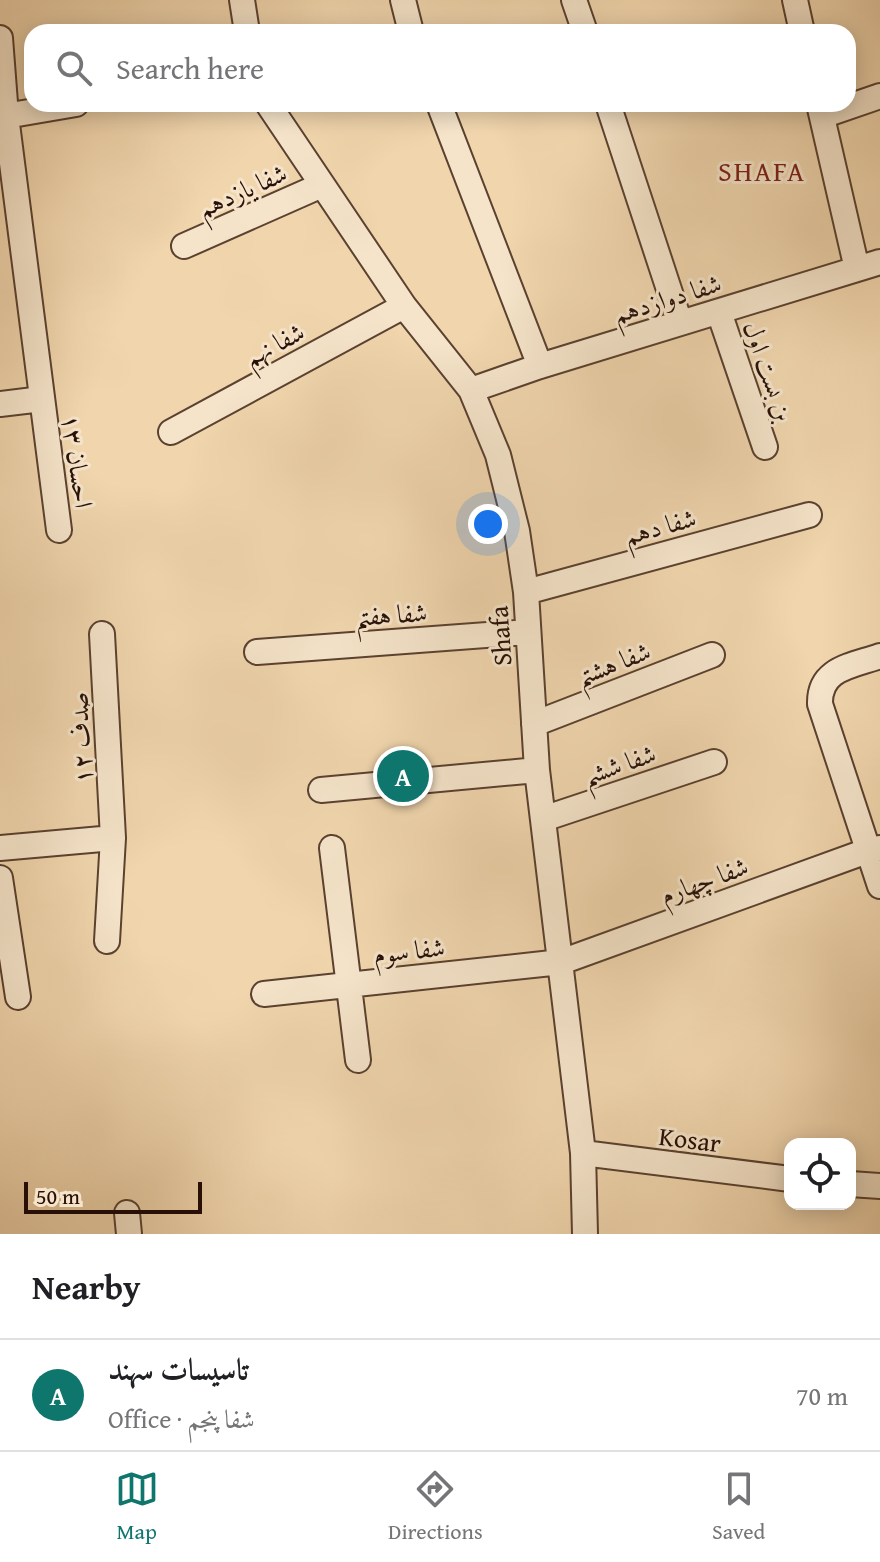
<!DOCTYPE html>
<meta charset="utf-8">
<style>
:root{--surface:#fff;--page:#f6f6f6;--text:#202124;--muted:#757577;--line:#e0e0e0;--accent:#0f766e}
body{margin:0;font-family:"Gentium Book Plus",Amiri,serif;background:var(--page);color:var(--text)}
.controls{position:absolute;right:24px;bottom:24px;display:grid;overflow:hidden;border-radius:16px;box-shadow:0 4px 20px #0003}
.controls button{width:72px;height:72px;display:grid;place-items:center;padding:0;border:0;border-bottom:2px solid var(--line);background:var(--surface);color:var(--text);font:40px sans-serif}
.scale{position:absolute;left:24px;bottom:20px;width:178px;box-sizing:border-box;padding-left:8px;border:4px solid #281007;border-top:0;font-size:22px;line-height:28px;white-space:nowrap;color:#281007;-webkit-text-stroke:6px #f5e4ca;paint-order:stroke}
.you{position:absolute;left:488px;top:524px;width:28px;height:28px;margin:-20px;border:6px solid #fff;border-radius:50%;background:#1a73e8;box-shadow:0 0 0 12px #1a73e833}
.badge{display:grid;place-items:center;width:52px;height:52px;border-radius:50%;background:var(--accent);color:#fff;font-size:26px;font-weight:700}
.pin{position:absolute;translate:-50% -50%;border:4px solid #fff;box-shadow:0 2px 8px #0006}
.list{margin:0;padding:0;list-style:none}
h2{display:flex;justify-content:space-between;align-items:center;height:104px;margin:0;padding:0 32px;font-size:34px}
h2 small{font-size:26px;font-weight:400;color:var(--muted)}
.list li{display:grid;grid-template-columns:52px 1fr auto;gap:24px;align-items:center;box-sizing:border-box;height:112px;padding:0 32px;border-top:2px solid var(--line)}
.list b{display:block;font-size:30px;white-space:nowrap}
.list p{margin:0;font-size:26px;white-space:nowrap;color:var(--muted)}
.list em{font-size:26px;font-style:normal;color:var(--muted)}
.icon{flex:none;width:44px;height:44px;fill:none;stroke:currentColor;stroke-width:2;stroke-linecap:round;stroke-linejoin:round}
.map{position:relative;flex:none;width:880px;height:1234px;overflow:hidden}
.search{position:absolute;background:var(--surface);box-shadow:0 4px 20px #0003;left:24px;right:24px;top:24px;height:88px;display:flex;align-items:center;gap:20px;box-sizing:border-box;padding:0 28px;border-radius:24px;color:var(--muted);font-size:30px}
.sheet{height:216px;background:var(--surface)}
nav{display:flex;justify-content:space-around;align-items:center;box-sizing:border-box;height:112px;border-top:2px solid var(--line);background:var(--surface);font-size:22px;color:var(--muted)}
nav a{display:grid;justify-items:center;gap:4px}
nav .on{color:var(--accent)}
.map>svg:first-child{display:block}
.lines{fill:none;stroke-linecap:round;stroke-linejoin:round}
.minor-casing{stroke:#5a4130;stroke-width:28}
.minor{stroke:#f5e4ca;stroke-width:24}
.labels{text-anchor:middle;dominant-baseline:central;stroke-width:6;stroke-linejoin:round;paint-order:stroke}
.street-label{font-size:26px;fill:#281007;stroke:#f5e4ca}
.neighbourhood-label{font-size:28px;letter-spacing:2px;fill:#7a1f14;stroke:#f5e4ca}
</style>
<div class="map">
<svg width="880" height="1234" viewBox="0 0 880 1234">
<rect width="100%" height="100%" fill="#f0d5ad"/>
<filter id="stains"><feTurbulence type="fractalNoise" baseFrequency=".0025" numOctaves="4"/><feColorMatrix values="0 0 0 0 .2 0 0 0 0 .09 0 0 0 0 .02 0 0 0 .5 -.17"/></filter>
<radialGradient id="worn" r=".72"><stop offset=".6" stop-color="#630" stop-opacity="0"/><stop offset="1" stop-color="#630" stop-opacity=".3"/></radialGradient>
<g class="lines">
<defs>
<path id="minor" d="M242,0L247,32
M403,0L411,32
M574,0L585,32
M795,0L802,32
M0,38L6,116L59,530
M268,104L404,306L471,390L498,455L517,531L526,592L537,770L583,1153L585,1234
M439,104L540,366
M608,104L680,323
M819,104L857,269
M822,116L880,96
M0,117L76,104
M184,246L322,185
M719,312L765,447
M471,390L540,366L880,262
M0,404L42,399
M171,432L404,306
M526,592L809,515
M102,634L113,838L107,941
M257,652L528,632
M880,656C852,666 819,668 820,704L880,886
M534,724L712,655
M321,790L537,770
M543,819L714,762
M0,848L113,838
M332,848L358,1060
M0,878L18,997
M264,994L561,962L867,851L880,848
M583,1153L790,1179
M850,1184L880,1186
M127,1213L129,1234"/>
</defs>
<use href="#minor" class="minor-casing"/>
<use href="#minor" class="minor"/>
</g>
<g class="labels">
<g class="street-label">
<text transform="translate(242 190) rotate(-24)">شفا یازدهم</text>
<text transform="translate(667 298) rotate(-17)">شفا دوازدهم</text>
<text transform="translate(274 344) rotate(-28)">شفا نهم</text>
<text transform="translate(769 371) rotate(71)">بن بست اول</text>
<text transform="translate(78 461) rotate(82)">احسان ۱۳</text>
<text transform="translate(660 526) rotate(-15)">شفا دهم</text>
<text transform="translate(391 614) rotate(-4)">شفا هفتم</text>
<text transform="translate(500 636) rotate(-94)">Shafa</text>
<text transform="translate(613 663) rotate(-21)">شفا هشتم</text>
<text transform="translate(80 738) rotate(-93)">صدف ۱۲</text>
<text transform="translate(619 764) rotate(-19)">شفا ششم</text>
<text transform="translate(704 880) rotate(-20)">شفا چهارم</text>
<text transform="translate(409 950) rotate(-6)">شفا سوم</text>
<text transform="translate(690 1139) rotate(7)">Kosar</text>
</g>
<g class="neighbourhood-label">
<text x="762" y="170">SHAFA</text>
</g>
</g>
<rect width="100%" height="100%" filter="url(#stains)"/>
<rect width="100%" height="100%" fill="url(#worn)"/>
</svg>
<div class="controls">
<button><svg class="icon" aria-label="locate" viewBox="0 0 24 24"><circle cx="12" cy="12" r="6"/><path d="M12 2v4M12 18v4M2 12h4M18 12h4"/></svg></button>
</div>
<div class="scale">50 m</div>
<div class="you"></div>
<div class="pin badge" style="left:403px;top:776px">A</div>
<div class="search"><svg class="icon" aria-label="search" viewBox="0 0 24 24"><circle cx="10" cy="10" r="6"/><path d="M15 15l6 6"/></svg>Search here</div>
</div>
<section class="sheet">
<h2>Nearby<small></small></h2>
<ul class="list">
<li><span class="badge">A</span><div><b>تاسیسات سهند</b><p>Office · شفا پنجم</p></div><em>70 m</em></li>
</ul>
</section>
<nav>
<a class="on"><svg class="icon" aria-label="map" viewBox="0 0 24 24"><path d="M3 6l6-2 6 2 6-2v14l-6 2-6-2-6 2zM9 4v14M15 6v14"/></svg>Map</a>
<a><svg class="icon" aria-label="directions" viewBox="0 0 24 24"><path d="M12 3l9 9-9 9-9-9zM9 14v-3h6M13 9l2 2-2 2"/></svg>Directions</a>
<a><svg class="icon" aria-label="saved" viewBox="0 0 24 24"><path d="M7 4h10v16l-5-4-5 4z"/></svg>Saved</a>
</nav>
